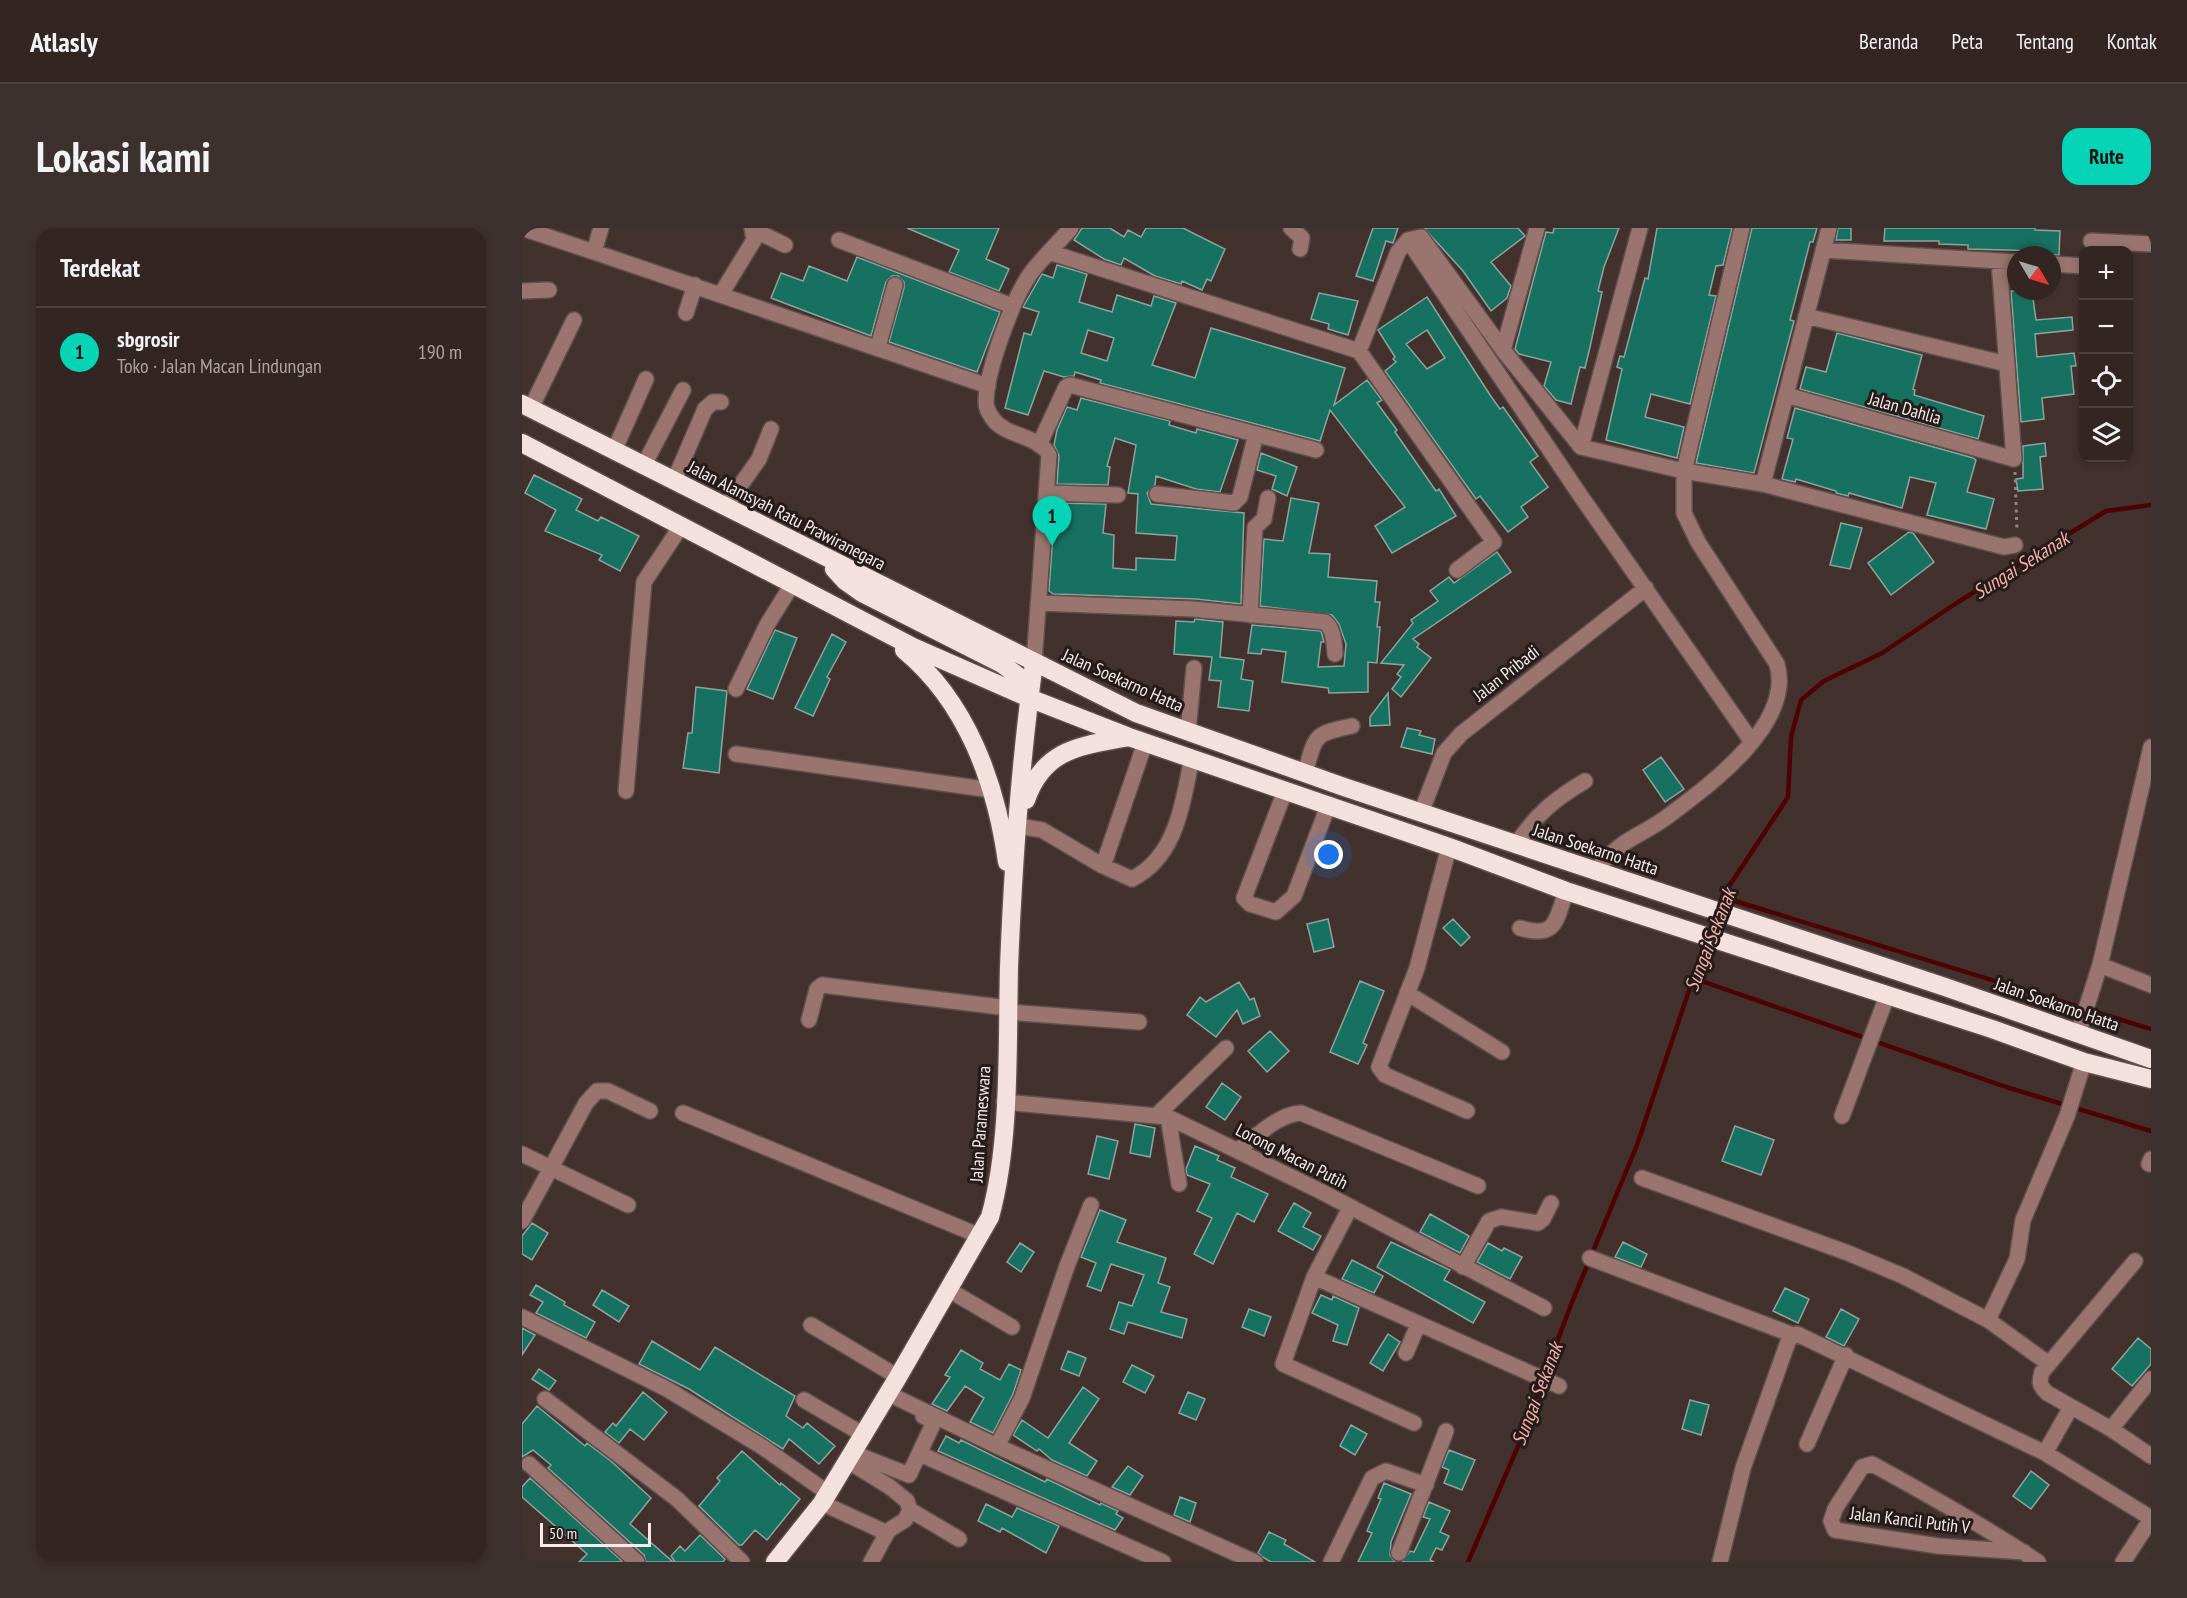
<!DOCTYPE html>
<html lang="id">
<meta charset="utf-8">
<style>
:root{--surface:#322522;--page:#3d312f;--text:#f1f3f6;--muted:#a8a5a5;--line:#4d4240;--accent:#05d5b6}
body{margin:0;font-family:"PT Sans Narrow",sans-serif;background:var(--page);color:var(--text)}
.controls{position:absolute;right:18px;top:18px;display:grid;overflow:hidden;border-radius:12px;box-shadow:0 3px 9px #0003}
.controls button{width:54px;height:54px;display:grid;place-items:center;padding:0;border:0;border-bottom:2px solid var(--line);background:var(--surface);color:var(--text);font:30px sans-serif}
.compass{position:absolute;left:1485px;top:18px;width:54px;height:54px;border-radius:50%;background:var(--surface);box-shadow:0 3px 9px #0003;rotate:128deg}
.scale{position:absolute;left:18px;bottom:15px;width:111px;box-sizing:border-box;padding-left:6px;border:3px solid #f8ecea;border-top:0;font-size:16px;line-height:21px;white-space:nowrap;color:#f8ecea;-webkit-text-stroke:4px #241b1a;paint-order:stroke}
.you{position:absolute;left:807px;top:627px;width:21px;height:21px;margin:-15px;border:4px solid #fff;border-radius:50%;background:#1a73e8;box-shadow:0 0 0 9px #1a73e833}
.badge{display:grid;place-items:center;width:39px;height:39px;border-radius:50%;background:var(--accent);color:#111;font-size:20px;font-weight:700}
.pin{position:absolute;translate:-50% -50px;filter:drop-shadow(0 2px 3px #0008)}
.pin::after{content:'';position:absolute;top:32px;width:21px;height:18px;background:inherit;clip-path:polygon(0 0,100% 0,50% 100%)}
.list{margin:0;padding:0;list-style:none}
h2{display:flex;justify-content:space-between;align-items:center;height:78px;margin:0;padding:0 24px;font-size:26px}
h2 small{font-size:20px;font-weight:400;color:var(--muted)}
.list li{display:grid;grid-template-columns:39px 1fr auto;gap:18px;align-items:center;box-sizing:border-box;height:90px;padding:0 24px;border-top:2px solid var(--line)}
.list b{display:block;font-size:22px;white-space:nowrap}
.list p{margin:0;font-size:20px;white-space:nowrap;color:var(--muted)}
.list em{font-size:20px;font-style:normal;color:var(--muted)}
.icon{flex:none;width:33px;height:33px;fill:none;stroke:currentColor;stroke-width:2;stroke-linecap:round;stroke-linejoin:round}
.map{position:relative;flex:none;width:1629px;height:1334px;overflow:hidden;border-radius:18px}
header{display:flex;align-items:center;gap:36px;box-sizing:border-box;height:84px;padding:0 30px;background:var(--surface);border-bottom:2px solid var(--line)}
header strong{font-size:28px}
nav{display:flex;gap:33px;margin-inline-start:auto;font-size:21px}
.intro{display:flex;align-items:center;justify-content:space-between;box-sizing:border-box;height:144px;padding:0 36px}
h1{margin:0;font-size:42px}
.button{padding:15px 27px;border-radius:18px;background:var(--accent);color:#111;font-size:21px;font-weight:700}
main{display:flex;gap:36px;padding:0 36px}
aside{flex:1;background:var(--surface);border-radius:18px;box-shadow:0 3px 9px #0003}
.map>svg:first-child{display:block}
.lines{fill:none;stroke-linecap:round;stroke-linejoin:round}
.stream{stroke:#4e0302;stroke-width:4.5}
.building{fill:#177161;stroke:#8da49e;stroke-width:1.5;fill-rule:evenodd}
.minor-casing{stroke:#604f4c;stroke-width:18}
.highway-casing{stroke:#604f4c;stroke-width:21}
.path{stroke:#938482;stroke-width:3;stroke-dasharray:3 4.5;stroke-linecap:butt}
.minor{stroke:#9a756f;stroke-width:15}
.highway{stroke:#f4e1de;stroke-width:18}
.labels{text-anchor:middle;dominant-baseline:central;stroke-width:6;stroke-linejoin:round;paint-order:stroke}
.street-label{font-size:18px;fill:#f8ecea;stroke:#241b1a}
.water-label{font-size:20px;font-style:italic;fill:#f3b0a5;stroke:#241b1a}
</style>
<header>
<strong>Atlasly</strong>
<nav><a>Beranda</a><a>Peta</a><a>Tentang</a><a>Kontak</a></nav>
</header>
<div class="intro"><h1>Lokasi kami</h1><a class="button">Rute</a></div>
<main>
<aside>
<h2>Terdekat<small></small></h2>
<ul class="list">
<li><span class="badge">1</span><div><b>sbgrosir</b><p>Toko · Jalan Macan Lindungan</p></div><em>190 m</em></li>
</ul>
</aside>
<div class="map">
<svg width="1629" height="1334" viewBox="0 0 1629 1334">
<rect width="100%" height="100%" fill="#43312e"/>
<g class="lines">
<path class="stream" d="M1200,669L1629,801
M1197,679L1200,669L1266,569L1269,509L1279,472L1302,453L1360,425L1436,374L1584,283L1629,277
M1187,705L1194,687
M1171,750L1484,859L1629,903
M946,1334L997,1216L1050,1074L1115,917L1184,712"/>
</g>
<path class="building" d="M385,0H477L464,31L487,41L477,63L427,44L437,22Z
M560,0H588L602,9L606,2L619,9L624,0H661L703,21L689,53L685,51L680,62L660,53L659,56L633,48L602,30L599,37L582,31L552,12Z
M851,0H876L871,15L864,13L851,53L834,48Z
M902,0H996L1003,8L969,34L989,58L985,70L969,83L941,43Z
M1032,0H1097L1082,39L1076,63L1080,64L1068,119L1063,140L1058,139L1049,176L1034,172L1022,158L1029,134L997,126L993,121L1024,4L1031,5Z
M1135,0H1210L1201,37L1194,38L1187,67L1194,68L1168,176L1129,166L1123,189L1162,199L1155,230L1084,212L1100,141L1095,139L1098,128L1102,129L1123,50L1126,51Z
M1230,0H1295L1291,14H1288L1268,92L1272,93L1232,245L1174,235Z
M1316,0H1329V12H1314Z
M1363,0H1513V2L1538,3L1537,27H1522V23L1446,21V17L1417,16V13H1362Z
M335,29L478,84L455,144L367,114L382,60V54L376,48H370L364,54L349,108L249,70L259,45L281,53L287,38L325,53Z
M535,37L565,46L557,74L590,84L595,67L629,78L632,68L654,75L630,137L673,150L689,100L823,140L812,177L845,152L860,172L855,175L875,202L873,204L914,263L917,261L934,288L870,325L853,298L883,279L808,182L798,213L578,155L579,152L553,144L552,148L542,149L522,143L506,187L483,180L502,105L509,107L517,84L501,79L520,46L531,50ZM566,102L592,110L585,133L559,125Z
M1489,63H1510L1514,92L1550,89L1551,102L1513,106L1515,129L1552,125L1554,138H1549L1552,166L1520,170L1522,191L1499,194Z
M797,65L836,73L826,107L806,101L807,96L789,91Z
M905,69L968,167L978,181L981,179L1016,228L1008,234L1026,259L999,279L1006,289L986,304L958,268L954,271L863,143L874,134L871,131L873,129L856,102ZM905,102L923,130L905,141L884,116Z
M1315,105L1400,127L1391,161L1393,162L1392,167L1462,188L1456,211L1278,161L1284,139L1304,144Z
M559,170L648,193L647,197L674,205L675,201L716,212L698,264L674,261L634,248L633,257L625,265L629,276L722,285L719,376L674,371L531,366L527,363L533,275L584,276L581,305L592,307L591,340L614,342V330L653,332L655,308L614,305L616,266L606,265L614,217L593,210L585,238L588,239L586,257L535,256L537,228L532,217L535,202L545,179L555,182Z
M1273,180L1451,230L1454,232L1445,264L1472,271L1464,301L1405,287L1414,255L1388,249L1380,280L1327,265L1326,268L1314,265V263L1274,251L1273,254L1260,251L1271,211L1265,210Z
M1523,215L1524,228L1518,229L1521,261L1496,263L1494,251L1501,250V218Z
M739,225L775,239L765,268L750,261L754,248L735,242Z
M12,247L60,271L54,282L76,293L79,289L117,308L98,343L77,332L80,327L23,303L34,282L3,265Z
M769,270L797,275L787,325L808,326L806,349L855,353L853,374H858L855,399H858L855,435L846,434V464L807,465L806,460L760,454L764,424L740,421L739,426L726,425L730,397L799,403L802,414H799L796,439L822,438L824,416L817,396L810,387L738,378L742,311L761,313Z
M1319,295L1340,300L1328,341L1308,337Z
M1387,304L1391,305L1412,334L1369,367L1346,335Z
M975,324L989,344L891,411L897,416L895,419L909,430L879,469L870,461L879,449L875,446L882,437L859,435L891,395L889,392L916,373L908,363L927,349L932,355Z
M673,391L701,394L698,429L722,432L719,451L731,453L727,483L696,479L699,453L687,452L690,429L652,426L654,393L672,394Z
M253,402L275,410L251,471L225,461Z
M310,406L324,414L305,449L308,451L291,488L273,480Z
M174,459L205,463L197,545L161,540L166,505H170Z
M866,465L868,497L848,498V489Z
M885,500L899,503L897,507L913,511L910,526L879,519Z
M1139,529L1162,561L1143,574L1121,542Z
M806,691L812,719L792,724L785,696Z
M931,691L948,709L939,718L921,700Z
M838,753L862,763L841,815L845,817L836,836L808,824Z
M717,754L728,772L732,770L738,788L721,796L715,782L694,809L665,787L678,769L684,774Z
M748,803L767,823L745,844L726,823Z
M700,855L719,869L703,892L684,879Z
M613,896L633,900L628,929L608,925Z
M1213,898L1252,912L1239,947L1200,933Z
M575,908L596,913L587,951L566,946Z
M673,918L697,928L695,932L713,940L709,949L746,966L732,994L715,985L691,1036L672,1026L690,990L675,983L688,956L665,947L664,941Z
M772,975L789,985L781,999L799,1008L791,1022L756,1003Z
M578,982L604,992L595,1014L644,1030L636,1055L648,1059L639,1084L665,1091L660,1110L606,1094L602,1106L588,1101L597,1074L610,1078L622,1047L589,1036L579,1063L565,1058L574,1035L559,1029Z
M908,986L947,1008L938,1025L898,1004Z
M10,995L26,1005L10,1032L0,1026V1008Z
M869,1014L928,1042L922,1052L963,1074L951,1095L855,1039Z
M1101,1014L1125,1026L1119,1039L1093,1029Z
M498,1015L512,1024L499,1044L485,1034Z
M966,1015L980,1023L982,1020L1000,1029L988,1051L955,1034Z
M830,1032L861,1048L852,1065L820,1051Z
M14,1057L43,1074L42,1077L73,1094L64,1110L14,1085L21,1074L8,1067Z
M1263,1060L1287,1071L1276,1095L1251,1083Z
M80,1062L107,1078L97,1094L71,1077Z
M799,1067L810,1072L811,1068L837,1080L825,1117L811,1113L816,1097L790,1085Z
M727,1081L749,1089L742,1108L720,1099Z
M1319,1081L1337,1091L1322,1118L1304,1109Z
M0,1100L13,1107L0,1127Z
M866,1106L878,1114L861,1143L848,1135Z
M1616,1110L1629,1121V1136L1610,1158L1590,1141Z
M130,1113L178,1142L193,1119L273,1168L264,1188L281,1200L285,1195L313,1218L297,1236L267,1211L261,1221L167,1161L117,1136Z
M439,1122L461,1135L458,1141L478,1152L487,1136L499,1142L491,1166L471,1205L448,1194L462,1170L443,1158L425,1183L410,1176L428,1149L423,1147Z
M546,1123L564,1130L557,1148L539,1141Z
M610,1137L632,1148L623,1165L601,1154Z
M17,1141L34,1153L27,1162L10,1151Z
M561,1159L577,1171L547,1215L575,1233L565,1248L530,1232L517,1221L515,1223L491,1207L500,1192L526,1210Z
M121,1164L145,1184L122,1212L108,1201L97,1215L83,1204L91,1195L94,1198Z
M666,1164L683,1171L674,1192L657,1185Z
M1168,1172L1187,1177L1179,1207L1160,1201Z
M15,1178L63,1218L65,1215L90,1234L129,1270L108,1296L151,1334H124L122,1327L26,1240L29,1237L11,1222L0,1229V1196Z
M829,1197L845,1206L833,1227L818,1218Z
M424,1208L437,1215L439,1212L523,1254L525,1251L578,1277L579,1275L596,1283L594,1286L601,1290L593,1302L416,1223Z
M927,1222L953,1232L940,1262L922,1255L927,1242L920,1239Z
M220,1223L258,1257L259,1255L278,1271L245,1312L233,1302L220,1317H217L177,1278L198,1253L195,1250Z
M606,1238L621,1248L608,1267L590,1259Z
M1509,1243L1527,1257L1509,1281L1491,1268Z
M8,1250L100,1333L99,1334H57L65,1326L0,1269V1259Z
M862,1255L889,1266L869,1314L868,1327L873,1334H836L850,1305L845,1303L859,1271L856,1270Z
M658,1269L674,1275L668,1294L652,1287Z
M907,1274L928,1283L918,1304L927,1308L920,1322L914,1320L908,1332L912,1334H880L888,1323L892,1324L908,1291L901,1289Z
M464,1276L490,1289L495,1280L537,1298L524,1325L480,1300L478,1304L456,1293Z
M747,1304L764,1312L762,1316L793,1334H749L742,1330L736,1325Z
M178,1307L203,1331L201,1334H153L149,1328L158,1318L163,1323Z"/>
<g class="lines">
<defs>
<path id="minor" d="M0,0L72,24
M79,0L72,24L466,158
M769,0L780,10L778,21
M232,2L263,17
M317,12L490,78
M886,12L1056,264L1230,514
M1569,13L1629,16
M1301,22L1494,34
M527,24L837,123L972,314L935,342
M1530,36L1562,38
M0,63L27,62
M199,66L232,12L230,0
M164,85L173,57
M1284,88L1485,136
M356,119L373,57
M981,122L1015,0
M837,123L876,24L886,12L899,9L981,122L1059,219L1162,243L1241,256L1482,319L1493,317
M1264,167L1492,231L1477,33
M9,180L52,92
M517,217L544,159L548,157L794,222
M1059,219L1118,0
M92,223L124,151
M122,237L161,162
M152,253L183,181L191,174H199
M1241,256L1307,0
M525,265L596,267
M635,266L712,275L718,269L734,206
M203,279L237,231L249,201
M516,375L671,381L803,394C812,401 812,415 813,426
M728,387L733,299L742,291L746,270
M512,435L527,227C517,207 484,209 471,191C467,185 464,181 464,174C464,144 491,69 509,45C521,29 536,15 549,0
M214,461L245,397L271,355
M666,504L672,440
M214,526L469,562
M783,545C794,507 791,506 830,498
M104,563L122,354L159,298
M763,563L722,670L728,676L754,684L772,668L806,578
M899,585L922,525L939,506L1124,360
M496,598L520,602L581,638L623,515
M994,617C1012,588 1034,570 1063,553
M927,619L895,740L857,839L863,847L945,883
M581,638L610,651C655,628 660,576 670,530
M1073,644C1100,608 1118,610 1149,586C1190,555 1272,495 1255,436L1176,314L1162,285V243L1220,0
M998,700C1034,711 1034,693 1044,663
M1578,737L1629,757
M885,765L980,824
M486,784L617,794
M287,792L295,761L300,757L486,780
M1556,806L1578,737L1629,519
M482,874L646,889L798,963L1022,1080
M161,885L458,1008
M636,886L704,820
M1320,888L1365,768
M646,889L657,956
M716,922C734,909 756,886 779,885L956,958
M0,926L29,940L0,993
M1627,936L1629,931
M1120,950L1326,1025L1381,1048L1466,1092
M106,977L29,940L64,875L75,863H86L128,883
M828,980L792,1049L761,1136L892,1195
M1068,1030L1271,1107
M1613,1033L1520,1144C1517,1154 1517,1157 1525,1165L1589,1201L1629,1228
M941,1039L967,993L979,989L1016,995L1021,991L1029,975
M792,1049L1037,1158
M427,1062L490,1099
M0,1089L145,1161L239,1218L306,1265
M289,1097L376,1149
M884,1125L896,1097
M1527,1136L1466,1092L1495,1031L1501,992L1545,888L1562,834
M367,1166L475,1218L733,1334
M23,1171L155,1271L220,1334
M282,1172L342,1207
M1589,1201L1629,1151
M1285,1216L1324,1127
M475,1218L500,1170L545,1038L569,977
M331,1225L387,1247L412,1194L401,1188
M1523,1225L1549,1179
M398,1226L641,1334
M326,1233L368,1259L385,1273L388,1282L437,1311
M7,1236L115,1334
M300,1275L365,1305L349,1334
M364,1304L383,1292L388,1282
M1502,1324L1416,1318L1313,1302L1309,1293L1313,1281L1340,1239L1350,1236C1407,1267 1462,1298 1516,1334
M877,1325L924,1203
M809,1334L850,1250L864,1243L904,1257
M1198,1334L1221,1240L1267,1111L1275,1106L1523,1225L1629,1290
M1601,1334L1629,1291"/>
<path id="highway" d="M0,176L614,485L822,559L1423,759L1629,831
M0,215L391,419L507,470L607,509L927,619L1044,663L1470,801L1562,834L1629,851
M312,341L323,353L340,365L480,436L496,448L507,470
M382,422C445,474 474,555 485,634
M504,572C522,520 559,518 607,509
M253,1334L300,1275L376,1149L468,989C489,914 485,818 487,739C491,638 498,536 512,435"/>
</defs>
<use href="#minor" class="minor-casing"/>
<use href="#highway" class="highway-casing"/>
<path class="path" d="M1493,244L1495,304"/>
<use href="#minor" class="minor"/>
<use href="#highway" class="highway"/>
</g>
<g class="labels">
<g class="street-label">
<text transform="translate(1383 180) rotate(16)">Jalan Dahlia</text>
<text transform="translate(265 287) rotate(27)">Jalan Alamsyah Ratu Prawiranegara</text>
<text transform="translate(984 445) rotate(-38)">Jalan Pribadi</text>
<text transform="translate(601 452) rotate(24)">Jalan Soekarno Hatta</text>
<text transform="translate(1074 621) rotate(18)">Jalan Soekarno Hatta</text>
<text transform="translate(1535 776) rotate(19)">Jalan Soekarno Hatta</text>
<text transform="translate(458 896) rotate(-86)">Jalan Parameswara</text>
<text transform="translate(770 928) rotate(27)">Lorong Macan Putih</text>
<text transform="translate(1388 1292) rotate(7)">Jalan Kancil Putih V</text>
</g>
<g class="water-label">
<text transform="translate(1499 337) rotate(-32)">Sungai Sekanak</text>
<text transform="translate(1188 712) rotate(-69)">Sungai Sekanak</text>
<text transform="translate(1015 1166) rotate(-69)">Sungai Sekanak</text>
</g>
</g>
</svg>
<div class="controls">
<button>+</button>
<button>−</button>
<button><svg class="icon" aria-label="locate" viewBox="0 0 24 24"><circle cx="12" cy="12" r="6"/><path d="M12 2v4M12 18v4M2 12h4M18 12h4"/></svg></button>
<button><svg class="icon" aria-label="layers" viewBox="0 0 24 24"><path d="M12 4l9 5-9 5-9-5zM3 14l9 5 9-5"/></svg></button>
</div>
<svg class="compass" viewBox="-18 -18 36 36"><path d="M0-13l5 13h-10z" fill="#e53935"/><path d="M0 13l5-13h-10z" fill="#a8a5a5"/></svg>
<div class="scale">50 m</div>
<div class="you"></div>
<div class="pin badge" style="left:530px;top:318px">1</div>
</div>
</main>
